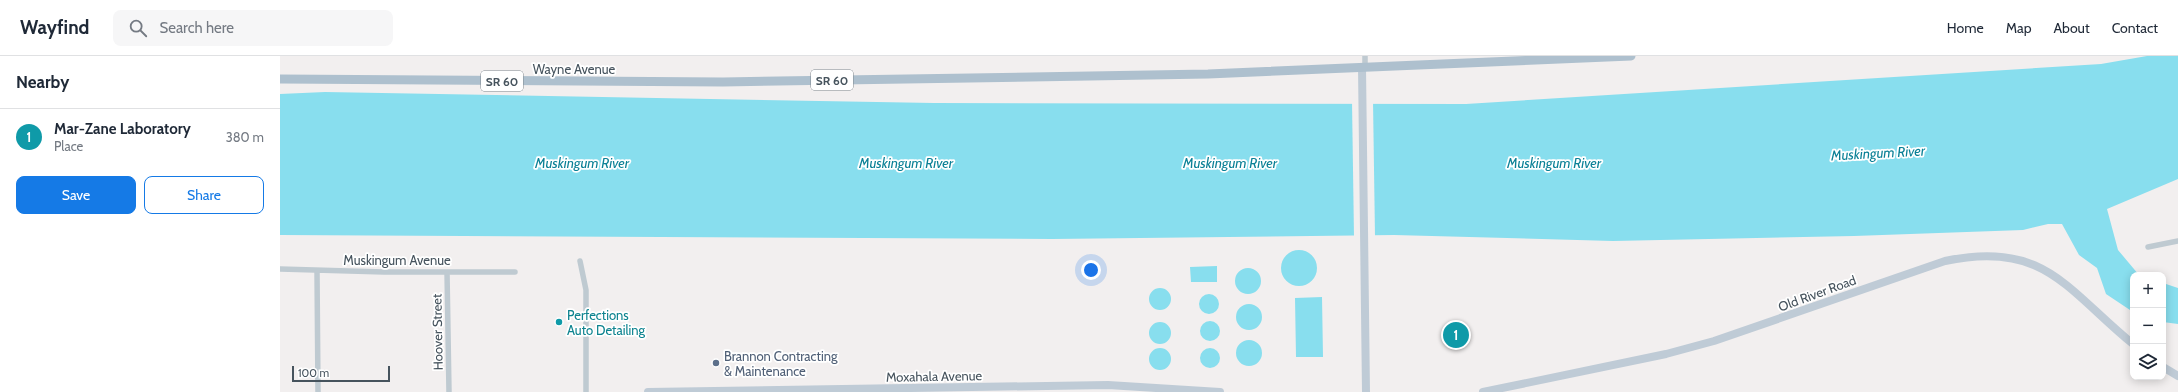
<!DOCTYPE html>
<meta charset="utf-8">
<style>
:root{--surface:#fff;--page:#f6f6f7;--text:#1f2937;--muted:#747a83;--line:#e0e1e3;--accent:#157ae6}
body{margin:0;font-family:Cabin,sans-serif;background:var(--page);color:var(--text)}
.controls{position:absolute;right:12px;bottom:12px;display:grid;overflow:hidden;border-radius:8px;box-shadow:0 2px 10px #0003}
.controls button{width:36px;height:36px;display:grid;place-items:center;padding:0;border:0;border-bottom:1px solid var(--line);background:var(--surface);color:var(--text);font:20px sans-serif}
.scale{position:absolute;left:12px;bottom:10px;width:98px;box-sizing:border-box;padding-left:4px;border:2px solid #46535d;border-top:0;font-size:11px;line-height:14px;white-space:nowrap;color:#46535d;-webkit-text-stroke:3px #fff;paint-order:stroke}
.you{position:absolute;left:811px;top:214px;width:14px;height:14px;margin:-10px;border:3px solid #fff;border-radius:50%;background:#1a73e8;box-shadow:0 0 0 6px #1a73e833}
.badge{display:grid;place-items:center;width:26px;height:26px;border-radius:50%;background:var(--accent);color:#fff;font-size:13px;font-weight:700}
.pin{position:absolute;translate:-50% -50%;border:2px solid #fff;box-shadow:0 1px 4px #0006}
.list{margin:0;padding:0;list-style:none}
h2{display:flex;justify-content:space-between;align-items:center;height:52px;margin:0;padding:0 16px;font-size:17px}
h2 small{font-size:13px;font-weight:400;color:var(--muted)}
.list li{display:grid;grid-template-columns:26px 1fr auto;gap:12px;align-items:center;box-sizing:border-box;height:56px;padding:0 16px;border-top:1px solid var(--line)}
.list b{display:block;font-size:15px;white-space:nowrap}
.list p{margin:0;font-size:13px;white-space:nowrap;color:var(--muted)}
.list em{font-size:13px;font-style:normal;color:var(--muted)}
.actions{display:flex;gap:8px;padding:12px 16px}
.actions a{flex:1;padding:9px 0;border:1px solid var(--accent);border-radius:8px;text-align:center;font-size:14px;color:var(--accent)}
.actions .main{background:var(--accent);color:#fff}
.icon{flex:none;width:22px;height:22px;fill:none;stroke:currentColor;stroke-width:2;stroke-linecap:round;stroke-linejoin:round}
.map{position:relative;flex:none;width:1898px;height:336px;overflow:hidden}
header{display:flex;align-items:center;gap:24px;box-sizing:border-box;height:56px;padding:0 20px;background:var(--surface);border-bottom:1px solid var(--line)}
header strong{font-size:19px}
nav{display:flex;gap:22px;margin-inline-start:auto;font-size:14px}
.search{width:280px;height:36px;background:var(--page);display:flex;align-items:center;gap:10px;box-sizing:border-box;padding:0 14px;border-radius:8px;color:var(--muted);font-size:15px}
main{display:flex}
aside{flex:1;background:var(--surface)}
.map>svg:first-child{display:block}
.water{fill:#88deee}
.pier{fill:#f2efef}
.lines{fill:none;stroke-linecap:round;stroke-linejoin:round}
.street{stroke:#bfcad1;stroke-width:5.5}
.secondary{stroke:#bfcbd6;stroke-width:8}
.primary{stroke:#aec0ce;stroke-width:9}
.culture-dot{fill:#0f9aa8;stroke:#fff;stroke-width:1.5}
.service-dot{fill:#5c6f8a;stroke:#fff;stroke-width:1.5}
.labels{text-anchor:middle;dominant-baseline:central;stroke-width:3.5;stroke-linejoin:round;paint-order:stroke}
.shield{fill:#fff;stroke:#7e878e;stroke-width:1}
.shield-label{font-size:12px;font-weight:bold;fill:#46535d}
.street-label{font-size:13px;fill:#46535d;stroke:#fff}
.culture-label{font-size:13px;fill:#0d838f;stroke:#fff;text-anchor:start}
.service-label{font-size:13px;fill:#4e5e75;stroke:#fff;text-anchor:start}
.water-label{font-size:14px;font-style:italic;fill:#0a8096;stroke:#fff}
</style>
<header>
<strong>Wayfind</strong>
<div class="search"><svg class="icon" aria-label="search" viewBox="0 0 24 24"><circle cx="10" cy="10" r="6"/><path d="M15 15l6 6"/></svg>Search here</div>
<nav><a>Home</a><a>Map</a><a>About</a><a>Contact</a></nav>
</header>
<main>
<aside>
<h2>Nearby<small></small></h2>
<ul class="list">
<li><span class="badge" style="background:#0f9aa8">1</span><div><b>Mar-Zane Laboratory</b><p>Place</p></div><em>380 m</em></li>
</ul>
<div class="actions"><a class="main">Save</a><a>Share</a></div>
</aside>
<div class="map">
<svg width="1898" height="336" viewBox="0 0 1898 336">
<rect width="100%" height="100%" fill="#f2efef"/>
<path class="water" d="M1867,0H1898V123L1827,153L1838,194L1859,219H1853V256L1826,238L1817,212L1799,199L1782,168H1768L1743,174L1574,180L1333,185L1114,179L772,183L0,179V38L45,36L654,47L1186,48L1821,8Z
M1001 212a18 18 0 1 1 36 0a18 18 0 1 1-36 0Z
M937,210V226H911L910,211Z
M955 225a13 13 0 1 1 26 0a13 13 0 1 1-26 0Z
M1883,227L1898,232V268L1883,266Z
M869 243a11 11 0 1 1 22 0a11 11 0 1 1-22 0Z
M919 248a10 10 0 1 1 20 0a10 10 0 1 1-20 0Z
M1042,241L1043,301H1016L1015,242Z
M956 261a13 13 0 1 1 26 0a13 13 0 1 1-26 0Z
M920 275a10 10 0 1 1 20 0a10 10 0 1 1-20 0Z
M869 277a11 11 0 1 1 22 0a11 11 0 1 1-22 0Z
M956 297a13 13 0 1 1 26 0a13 13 0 1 1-26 0Z
M869 303a11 11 0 1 1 22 0a11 11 0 1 1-22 0Z
M920 302a10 10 0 1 1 20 0a10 10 0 1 1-20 0Z"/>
<path class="pier" d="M1072,45H1093L1095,181H1074Z"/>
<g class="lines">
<path class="street" d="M1085,0V11
M1868,191L1898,185
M300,205L306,234V336
M0,213L104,216H235
M37,215L38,336
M167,216L169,336"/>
<path class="secondary" d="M1082,11L1086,336
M1883,311L1898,320
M368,336L828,329L940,336
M1203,336L1386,298L1434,285L1665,205C1764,184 1786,233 1853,288"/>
<path class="primary" d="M0,23L443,26L928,18L1351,0"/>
</g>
<circle class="culture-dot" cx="279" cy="266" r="4"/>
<circle class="service-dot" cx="436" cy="307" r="4"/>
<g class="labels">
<g class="shield">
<rect x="531" y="14" width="42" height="20" rx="3"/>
<rect x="201" y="15" width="42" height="20" rx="3"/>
</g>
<g class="shield-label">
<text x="552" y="24">SR 60</text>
<text x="222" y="25">SR 60</text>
</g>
<g class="street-label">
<text x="294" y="13">Wayne Avenue</text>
<text x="117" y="204">Muskingum Avenue</text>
<text transform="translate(1537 237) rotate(-20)">Old River Road</text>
<text transform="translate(157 276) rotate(-91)">Hoover Street</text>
<text transform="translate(654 320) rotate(-1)">Moxahala Avenue</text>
</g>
<g class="culture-label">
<text x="287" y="259">Perfections<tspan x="287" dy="15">Auto Detailing</tspan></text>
</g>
<g class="service-label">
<text x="444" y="300">Brannon Contracting<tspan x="444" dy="15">&amp; Maintenance</tspan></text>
</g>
<g class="water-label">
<text transform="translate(1598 97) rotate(-3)">Muskingum River</text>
<text x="302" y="107">Muskingum River</text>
<text x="626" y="107">Muskingum River</text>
<text x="950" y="107">Muskingum River</text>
<text x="1274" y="107">Muskingum River</text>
</g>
</g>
</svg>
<div class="controls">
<button>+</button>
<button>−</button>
<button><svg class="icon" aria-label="layers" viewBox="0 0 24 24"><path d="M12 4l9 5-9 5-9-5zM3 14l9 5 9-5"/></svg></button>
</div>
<div class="scale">100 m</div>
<div class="you"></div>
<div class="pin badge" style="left:1176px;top:279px;background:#0f9aa8">1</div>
</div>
</main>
